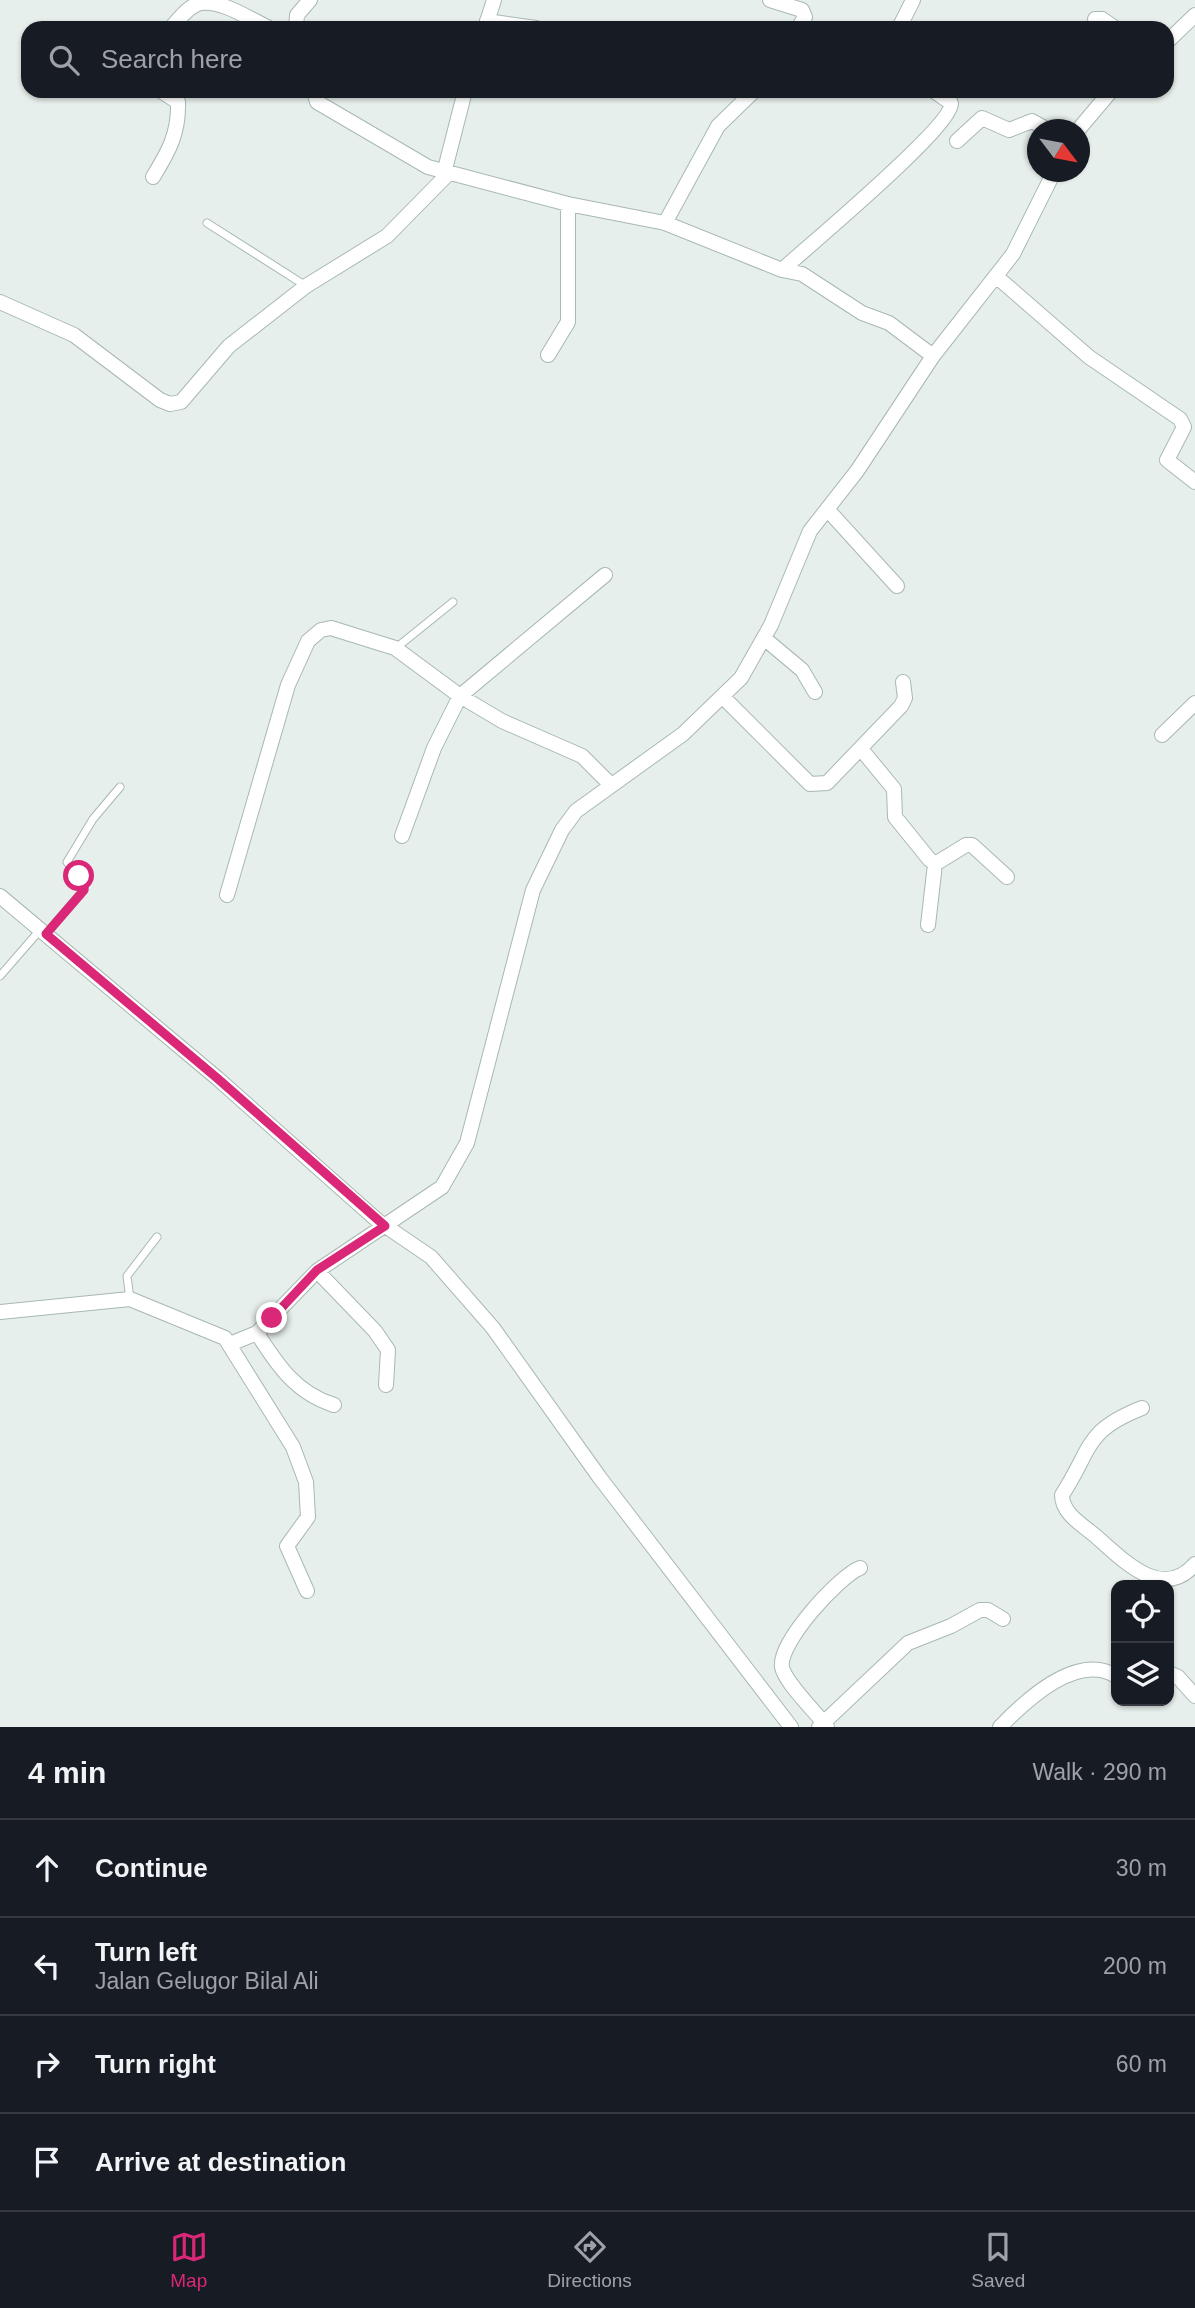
<!DOCTYPE html>
<meta charset="utf-8">
<style>
:root{--surface:#171b24;--page:#242831;--text:#f1f3f6;--muted:#9ea1a6;--line:#363941;--accent:#db2777}
body{margin:0;font-family:Arial,sans-serif;background:var(--page);color:var(--text)}
.controls{position:absolute;right:21px;bottom:21px;display:grid;overflow:hidden;border-radius:14px;box-shadow:0 2px 5px #0004}
.controls button{width:63px;height:63px;display:grid;place-items:center;padding:0;border:0;border-bottom:2px solid var(--line);background:var(--surface);color:var(--text);font:35px sans-serif}
.compass{position:absolute;left:1027px;top:119px;width:63px;height:63px;border-radius:50%;background:var(--surface);box-shadow:0 2px 5px #0004;rotate:122deg}
.stop{position:absolute;width:21px;height:21px;margin:-16px;border:5px solid #db2777;border-radius:50%;background:#fff}
.stop.end{background:#db2777;border-color:#fff;box-shadow:0 2px 7px #0008}
.list{margin:0;padding:0;list-style:none}
h2{display:flex;justify-content:space-between;align-items:center;height:91px;margin:0;padding:0 28px;font-size:30px}
h2 small{font-size:23px;font-weight:400;color:var(--muted)}
.list li{display:grid;grid-template-columns:46px 1fr auto;gap:21px;align-items:center;box-sizing:border-box;height:98px;padding:0 28px;border-top:2px solid var(--line)}
.list b{display:block;font-size:26px;white-space:nowrap}
.list p{margin:0;font-size:23px;white-space:nowrap;color:var(--muted)}
.list em{font-size:23px;font-style:normal;color:var(--muted)}
.icon{flex:none;width:38px;height:38px;fill:none;stroke:currentColor;stroke-width:2;stroke-linecap:round;stroke-linejoin:round}
.map{position:relative;flex:none;width:1195px;height:1727px;overflow:hidden}
.search{position:absolute;background:var(--surface);box-shadow:0 2px 5px #0004;left:21px;right:21px;top:21px;height:77px;display:flex;align-items:center;gap:18px;box-sizing:border-box;padding:0 24px;border-radius:21px;color:var(--muted);font-size:26px}
.sheet{height:483px;background:var(--surface)}
nav{display:flex;justify-content:space-around;align-items:center;box-sizing:border-box;height:98px;border-top:2px solid var(--line);background:var(--surface);font-size:19px;color:var(--muted)}
nav a{display:grid;justify-items:center;gap:4px}
nav .on{color:var(--accent)}
.map>svg:first-child{display:block}
.lines{fill:none;stroke-linecap:round;stroke-linejoin:round}
.service-casing{stroke:#a8b8b2;stroke-width:9}
.minor-casing{stroke:#a8b8b2;stroke-width:16}
.service{stroke:#fff;stroke-width:7}
.minor{stroke:#fff;stroke-width:14}
.route{stroke:#db2777;stroke-width:9}
</style>
<div class="map">
<svg width="1195" height="1727" viewBox="0 0 1195 1727">
<rect width="100%" height="100%" fill="#e6efeb"/>
<g class="lines">
<defs>
<path id="service" d="M207,223L306,286
M396,648L453,602
M46,934L84,890V883L67,862L93,819L120,787
M0,976L40,930
M130,1299L127,1276L157,1237"/>
<path id="minor" d="M770,0L802,10L805,17L798,28
M1095,19H1102L1115,28
M487,21L536,28
M171,28C178,20 189,5 201,3C222,0 250,19 269,28
M296,28L297,15L310,0
M485,28L494,0
M899,28L913,0
M1167,42L1195,15
M314,91L317,102L428,167L568,204V322L548,355
M1078,130L1111,91
M957,141L982,118L1009,130L1032,121L1048,130
M444,173L465,91
M153,177C169,151 179,133 178,102L161,91
M568,204L665,223L782,270L802,274L862,313L889,323L933,356
M665,223L718,126L754,91
M782,270C807,247 953,126 951,103L934,91
M997,277L1089,357L1180,419L1184,427L1167,460L1195,482
M0,302L74,335L160,400L170,404L181,402L229,346L306,286L387,236L448,174
M827,509L897,586
M765,639L802,670L815,692
M723,697L810,784L827,783L901,706L905,698L903,682
M1162,735L1195,703
M861,749L894,789L895,817L929,859L935,864L966,845H972L1007,877
M402,836L434,748L460,696L605,575
M227,895L288,685L308,641L321,630L331,628L395,648L460,696L502,721L582,756L610,784
M0,896L217,1078L378,1221L431,1257L493,1328L600,1478L791,1727
M928,925L935,864
M317,1271L375,1331L388,1350L386,1385
M0,1312L130,1299L225,1338L293,1447L306,1482L308,1517L287,1546L307,1591
M257,1333C277,1365 296,1393 334,1405
M230,1344L257,1333L317,1271L442,1187L467,1143L533,890L562,830L576,811L683,734L741,678L771,625L810,531L857,471L933,356L1013,254L1054,172
M1142,1408C1084,1431 1093,1447 1062,1495C1062,1515 1085,1526 1099,1539C1125,1562 1163,1601 1195,1564
M1169,1673L1178,1677L1195,1696
M819,1727L908,1643L951,1626L980,1610H988L1003,1619
M827,1727C816,1712 785,1683 782,1667C778,1643 839,1576 860,1568
M1000,1727C1026,1700 1077,1652 1116,1676"/>
</defs>
<use href="#service" class="service-casing"/>
<use href="#minor" class="minor-casing"/>
<use href="#service" class="service"/>
<use href="#minor" class="minor"/>
</g>
<g class="lines">
<path class="route" d="M79,876L84,883V890L46,934L217,1078L385,1226L317,1270L272,1318"/>
</g>
</svg>
<div class="controls">
<button><svg class="icon" aria-label="locate" viewBox="0 0 24 24"><circle cx="12" cy="12" r="6"/><path d="M12 2v4M12 18v4M2 12h4M18 12h4"/></svg></button>
<button><svg class="icon" aria-label="layers" viewBox="0 0 24 24"><path d="M12 4l9 5-9 5-9-5zM3 14l9 5 9-5"/></svg></button>
</div>
<svg class="compass" viewBox="-18 -18 36 36"><path d="M0-13l5 13h-10z" fill="#e53935"/><path d="M0 13l5-13h-10z" fill="#9ea1a6"/></svg>
<div class="stop" style="left:79px;top:876px"></div>
<div class="stop end" style="left:272px;top:1318px"></div>
<div class="search"><svg class="icon" aria-label="search" viewBox="0 0 24 24"><circle cx="10" cy="10" r="6"/><path d="M15 15l6 6"/></svg>Search here</div>
</div>
<section class="sheet">
<h2>4 min<small>Walk · 290 m</small></h2>
<ul class="list">
<li><svg class="icon" aria-label="ahead" viewBox="0 0 24 24"><path d="M12 20V5M6 11l6-6 6 6"/></svg><div><b>Continue</b></div><em>30 m</em></li>
<li><svg class="icon" aria-label="left" viewBox="0 0 24 24"><path d="M17 20v-9H6M10 6l-5 5 5 5"/></svg><div><b>Turn left</b><p>Jalan Gelugor Bilal Ali</p></div><em>200 m</em></li>
<li><svg class="icon" aria-label="right" viewBox="0 0 24 24"><path d="M7 20v-9h11M14 6l5 5-5 5"/></svg><div><b>Turn right</b></div><em>60 m</em></li>
<li><svg class="icon" aria-label="arrive" viewBox="0 0 24 24"><path d="M6 21V4h12l-3 4 3 4H6"/></svg><div><b>Arrive at destination</b></div></li>
</ul>
</section>
<nav>
<a class="on"><svg class="icon" aria-label="map" viewBox="0 0 24 24"><path d="M3 6l6-2 6 2 6-2v14l-6 2-6-2-6 2zM9 4v14M15 6v14"/></svg>Map</a>
<a><svg class="icon" aria-label="directions" viewBox="0 0 24 24"><path d="M12 3l9 9-9 9-9-9zM9 14v-3h6M13 9l2 2-2 2"/></svg>Directions</a>
<a><svg class="icon" aria-label="saved" viewBox="0 0 24 24"><path d="M7 4h10v16l-5-4-5 4z"/></svg>Saved</a>
</nav>
